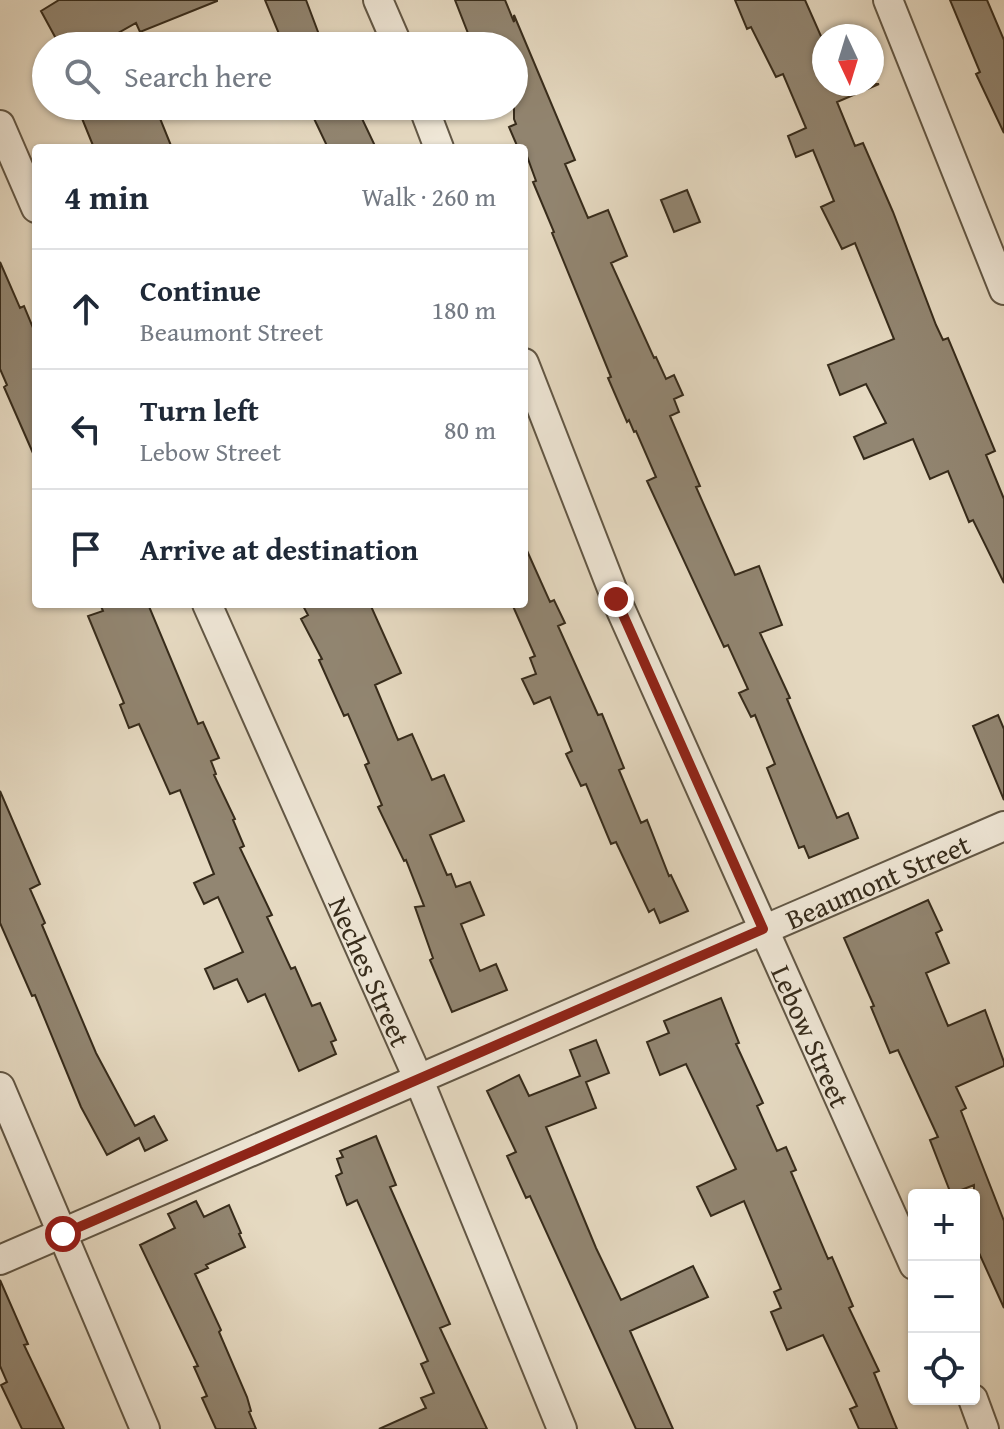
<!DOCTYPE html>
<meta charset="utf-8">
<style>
:root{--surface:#fff;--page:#f2f2f3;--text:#1f2937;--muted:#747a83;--line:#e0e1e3}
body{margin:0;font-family:"Gentium Book Plus",serif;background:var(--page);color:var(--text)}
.controls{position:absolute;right:24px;bottom:24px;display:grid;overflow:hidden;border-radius:8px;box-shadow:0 2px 6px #0004}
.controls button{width:72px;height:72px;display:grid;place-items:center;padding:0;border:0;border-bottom:2px solid var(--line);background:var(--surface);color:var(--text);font:40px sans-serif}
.compass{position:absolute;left:812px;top:24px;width:72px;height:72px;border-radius:50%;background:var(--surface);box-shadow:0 2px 6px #0004;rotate:176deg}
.stop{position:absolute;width:24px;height:24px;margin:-18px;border:6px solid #8f2418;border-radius:50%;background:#fff}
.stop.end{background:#8f2418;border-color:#fff;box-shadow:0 2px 8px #0008}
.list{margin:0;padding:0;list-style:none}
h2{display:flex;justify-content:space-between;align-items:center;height:104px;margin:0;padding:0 32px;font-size:34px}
h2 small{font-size:26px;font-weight:400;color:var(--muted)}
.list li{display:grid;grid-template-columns:52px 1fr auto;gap:24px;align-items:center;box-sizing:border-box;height:120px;padding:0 32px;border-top:2px solid var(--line)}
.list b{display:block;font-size:30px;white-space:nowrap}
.list p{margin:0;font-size:26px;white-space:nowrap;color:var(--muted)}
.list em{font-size:26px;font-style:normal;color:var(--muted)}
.icon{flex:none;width:44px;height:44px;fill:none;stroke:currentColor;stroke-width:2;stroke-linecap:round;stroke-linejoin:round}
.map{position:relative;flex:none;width:1004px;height:1429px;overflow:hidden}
.search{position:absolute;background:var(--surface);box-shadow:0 2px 6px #0004;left:32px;top:32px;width:496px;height:88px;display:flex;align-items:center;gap:20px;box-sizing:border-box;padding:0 28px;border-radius:44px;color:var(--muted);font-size:30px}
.panel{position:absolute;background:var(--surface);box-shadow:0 2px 6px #0004;left:32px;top:144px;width:496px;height:464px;border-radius:8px}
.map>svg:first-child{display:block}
.building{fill:#928672;stroke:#362b1b;stroke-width:2}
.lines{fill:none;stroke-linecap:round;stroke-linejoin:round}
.minor-casing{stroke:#625745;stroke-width:32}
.minor{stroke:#efe7d7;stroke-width:28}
.route{stroke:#8f2418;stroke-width:10}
.labels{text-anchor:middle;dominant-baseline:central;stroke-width:6;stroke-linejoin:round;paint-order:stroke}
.street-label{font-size:28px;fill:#362b1b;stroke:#efe7d7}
</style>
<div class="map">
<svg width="1004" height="1429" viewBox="0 0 1004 1429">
<rect width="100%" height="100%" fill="#e6dac2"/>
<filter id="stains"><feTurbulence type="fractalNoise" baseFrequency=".0025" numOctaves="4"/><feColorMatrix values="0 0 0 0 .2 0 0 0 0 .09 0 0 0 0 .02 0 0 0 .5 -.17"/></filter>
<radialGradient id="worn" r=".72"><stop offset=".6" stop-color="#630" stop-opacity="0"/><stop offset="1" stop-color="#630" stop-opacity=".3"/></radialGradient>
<path class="building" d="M59,0H217V1L140,32L136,23L95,46H60L41,11Z
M265,0H306L321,40L305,46H284Z
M455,0H505L514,22V15L575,160L565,164L588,218L608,210L627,256L611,263L654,358L656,357L666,379L674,375L683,395L674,399L679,412L670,416L700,486L696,487L735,575L759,566L782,625L760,633L790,698L787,699L837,818L848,813L858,838L809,858L804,846L799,848L767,768L775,764L755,715L751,717L739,693L748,689L728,645L724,647L647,481L656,477L636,431L634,432L629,420L627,422L608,378L611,377L552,233L554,232L533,182L536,181L524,148H518L509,127L516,124L514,119V46H473Z
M735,0H805L824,43V84H879L837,102L855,146L863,143L893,212L936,325L943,340L948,338L995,451L986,455L1004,499V583L973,520L969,522L948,471L930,479L913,439L864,459L854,437L886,423L866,384L840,395L828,365L894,339L855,243L842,249L821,207L834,201L813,150L796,157L788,136L806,128L783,74L776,77L751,27L747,29Z
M950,0H987L1004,40V133L976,74L980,72Z
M83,106H155L172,148H94L81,116L86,114Z
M308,106H356L376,148H328Z
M687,190L700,222L674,232L661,200Z
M0,262L20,308L24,306L36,335V460L4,387L7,385L0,369Z
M524,544L550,602L554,600L565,623L558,626L598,715L602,714L624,768L619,770L641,823L647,820L669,876L671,875L688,911L660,923L654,909L649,912L616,842L611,844L586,784L581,786L566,754L572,751L550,697L534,704L522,679L536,674L530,658L535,656L512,604H524Z
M100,604H148L198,724L203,722L219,758L211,761L216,774L214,775L235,819L233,820L244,846L240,848L272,915L267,917L291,969L295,967L312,1006L320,1003L336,1040L331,1042L336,1054L299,1071L265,994L248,1002L237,979L214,989L205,969L243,952L218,897L204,904L194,883L214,874L180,790L170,794L139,724L129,728L120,705L124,703L88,616L103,611Z
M302,604H370L401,673L375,685L398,740L412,734L432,780L444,775L464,821L430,835L447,875L451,874L456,887L470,882L484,915L461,924L480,971L496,964L507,990L452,1012L430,960L433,958L415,907L424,906L406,860L404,861L378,807L382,805L365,765L369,763L348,714L344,716L319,660L322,659L301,619L308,615Z
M998,715L1004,729V800L973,726Z
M0,791L40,884L30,889L45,923L42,925L96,1053L135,1126L154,1116L167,1140L145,1151L139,1138L107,1155L81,1107L35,995L32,996L0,923Z
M928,900L942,930L936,933L949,963L926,973L948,1026L985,1010L1004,1062V1066L956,1087L966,1108L961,1111L1004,1221V1308L974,1242V1185L951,1194L930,1140L938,1137L898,1050L890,1053L871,1007L874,1006L844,938Z
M721,998L739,1043L736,1044L763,1103L757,1106L777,1151L786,1147L796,1170L791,1172L828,1259L832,1257L853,1306L849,1308L879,1371L874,1373L897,1429H859L850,1409L857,1406L823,1335L787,1350L771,1312L781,1308L774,1292L781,1289L744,1201L711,1216L697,1187L736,1169L686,1064L660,1075L647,1042L669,1033L664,1021Z
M596,1040L609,1073L586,1082L596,1108L546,1127L596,1248L621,1300L693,1266L708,1297L630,1331L673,1429H636L530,1196L526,1198L507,1156L516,1152L487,1091L519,1075L529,1096L580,1076L570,1050Z
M376,1136L396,1185L390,1187L450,1324L440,1328L487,1429H379L426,1408L421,1398L434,1393L421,1364L428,1361L357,1200L347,1205L336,1176L342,1173L337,1159L343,1157L340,1151Z
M196,1201L204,1217L229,1205L241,1233L239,1234L245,1247L206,1265L208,1268L195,1274L221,1330L219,1332L247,1397L251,1411L249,1412L256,1429H216L202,1398L207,1396L194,1367L198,1366L140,1245L175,1228L168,1214Z
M0,1280L28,1344L24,1345L64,1429H22L1,1385L7,1382L0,1366Z"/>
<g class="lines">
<defs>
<g id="minor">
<path d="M378,0L398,46"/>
<path d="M888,0L1004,290"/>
<path d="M423,106L439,148"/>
<path d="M0,125L36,208"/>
<path id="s1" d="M524,363L616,599L914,1265"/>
<path id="s2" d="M207,604L418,1078L562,1429"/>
<path d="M0,1087L145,1429"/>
<path id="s3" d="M0,1260L1004,826"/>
<path d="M973,1399L984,1429"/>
</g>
</defs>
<use href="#minor" class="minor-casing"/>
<use href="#minor" class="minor"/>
</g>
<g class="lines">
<path class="route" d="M63,1234L763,929L616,599"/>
</g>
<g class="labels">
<g class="street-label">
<text stroke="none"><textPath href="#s3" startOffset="956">Beaumont Street</textPath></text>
<text stroke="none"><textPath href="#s2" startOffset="402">Neches Street</textPath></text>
<text stroke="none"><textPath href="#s1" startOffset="732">Lebow Street</textPath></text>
</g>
</g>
<rect width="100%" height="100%" filter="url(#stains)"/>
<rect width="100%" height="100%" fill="url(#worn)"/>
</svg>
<div class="controls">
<button>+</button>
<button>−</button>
<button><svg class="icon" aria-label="locate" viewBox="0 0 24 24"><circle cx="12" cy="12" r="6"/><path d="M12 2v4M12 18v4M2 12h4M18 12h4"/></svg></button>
</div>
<svg class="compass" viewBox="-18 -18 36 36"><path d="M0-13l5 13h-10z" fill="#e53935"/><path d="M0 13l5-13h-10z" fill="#747a83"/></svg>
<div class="stop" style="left:63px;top:1234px"></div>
<div class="stop end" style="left:616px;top:599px"></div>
<div class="search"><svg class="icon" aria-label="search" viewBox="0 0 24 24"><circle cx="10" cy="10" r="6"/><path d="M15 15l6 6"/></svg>Search here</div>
<section class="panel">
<h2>4 min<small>Walk · 260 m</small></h2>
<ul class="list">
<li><svg class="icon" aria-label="ahead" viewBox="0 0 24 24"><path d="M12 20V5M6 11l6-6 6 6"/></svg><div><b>Continue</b><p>Beaumont Street</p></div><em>180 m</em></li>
<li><svg class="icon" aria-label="left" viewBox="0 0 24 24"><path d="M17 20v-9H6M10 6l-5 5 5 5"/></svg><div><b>Turn left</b><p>Lebow Street</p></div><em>80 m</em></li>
<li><svg class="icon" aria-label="arrive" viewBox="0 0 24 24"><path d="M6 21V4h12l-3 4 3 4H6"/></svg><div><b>Arrive at destination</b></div></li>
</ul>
</section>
</div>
